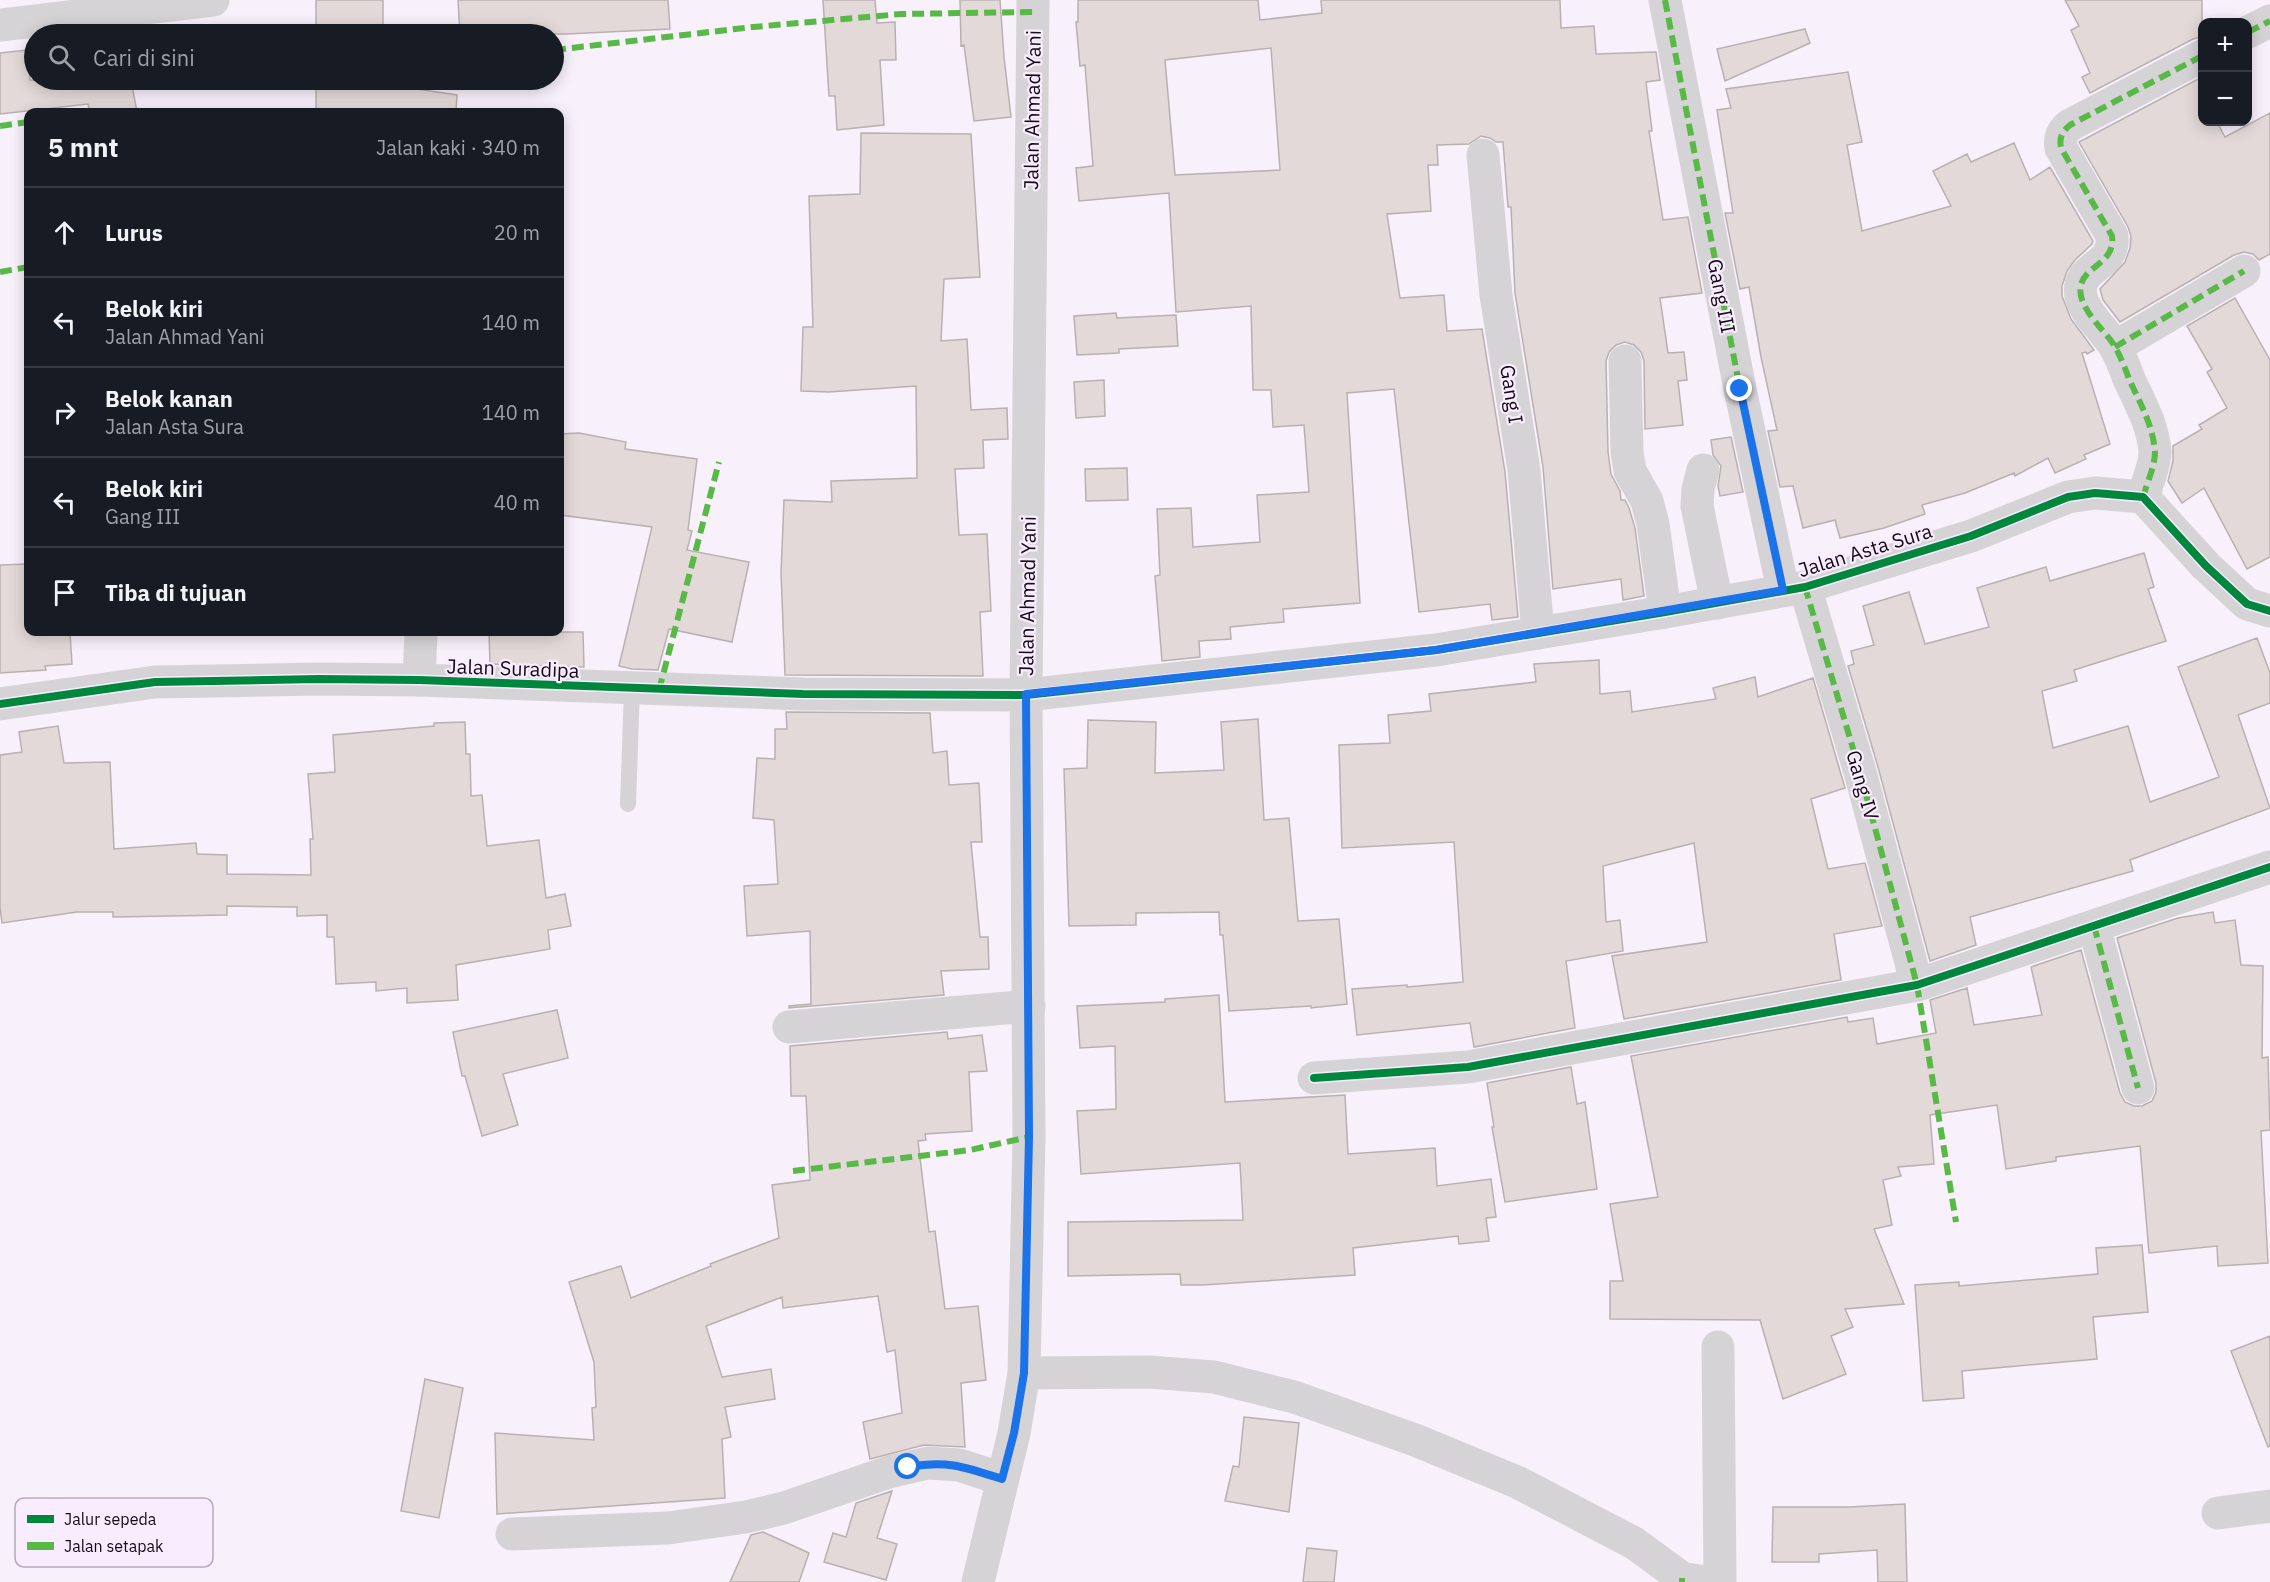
<!DOCTYPE html>
<html lang="id">
<meta charset="utf-8">
<style>
:root{--surface:#171b24;--page:#242831;--text:#f1f3f6;--muted:#9ea1a6;--line:#363941}
body{margin:0;font-family:"IBM Plex Sans",sans-serif;background:var(--page);color:var(--text)}
.controls{position:absolute;right:18px;top:18px;display:grid;overflow:hidden;border-radius:12px;box-shadow:0 3px 15px #0003}
.controls button{width:54px;height:54px;display:grid;place-items:center;padding:0;border:0;border-bottom:2px solid var(--line);background:var(--surface);color:var(--text);font:30px sans-serif}
.stop{position:absolute;width:18px;height:18px;margin:-14px;border:4px solid #1a73e8;border-radius:50%;background:#fff}
.stop.end{background:#1a73e8;border-color:#fff;box-shadow:0 2px 6px #0008}
.list{margin:0;padding:0;list-style:none}
h2{display:flex;justify-content:space-between;align-items:center;height:78px;margin:0;padding:0 24px;font-size:26px}
h2 small{font-size:20px;font-weight:400;color:var(--muted)}
.list li{display:grid;grid-template-columns:39px 1fr auto;gap:18px;align-items:center;box-sizing:border-box;height:90px;padding:0 24px;border-top:2px solid var(--line)}
.list b{display:block;font-size:22px;white-space:nowrap}
.list p{margin:0;font-size:20px;white-space:nowrap;color:var(--muted)}
.list em{font-size:20px;font-style:normal;color:var(--muted)}
.icon{flex:none;width:33px;height:33px;fill:none;stroke:currentColor;stroke-width:2;stroke-linecap:round;stroke-linejoin:round}
.map{position:relative;flex:none;width:2270px;height:1582px;overflow:hidden}
.search{position:absolute;background:var(--surface);box-shadow:0 3px 15px #0003;left:24px;top:24px;width:540px;height:66px;display:flex;align-items:center;gap:15px;box-sizing:border-box;padding:0 21px;border-radius:33px;color:var(--muted);font-size:22px}
.panel{position:absolute;background:var(--surface);box-shadow:0 3px 15px #0003;left:24px;top:108px;width:540px;height:528px;border-radius:12px}
.map>svg:first-child{display:block}
.building{fill:#e3d9d9;stroke:#b9b0b1;stroke-width:1.5;fill-rule:evenodd}
.lines{fill:none;stroke-linecap:round;stroke-linejoin:round}
.service{stroke:#d6d3d6;stroke-width:16}
.minor{stroke:#d6d3d6;stroke-width:33}
.tertiary{stroke:#d6d3d6;stroke-width:33}
.secondary{stroke:#d6d3d6;stroke-width:33}
.quiet{stroke:#58b947;stroke-width:6;stroke-dasharray:12 6;stroke-linecap:butt}
.cycleway-casing{stroke:#faecff;stroke-width:11}
.cycleway{stroke:#00873e;stroke-width:8}
.route{stroke:#1a73e8;stroke-width:8}
.labels{text-anchor:middle;dominant-baseline:central;stroke-width:4.5;stroke-linejoin:round;paint-order:stroke}
.street-label{font-size:20px;fill:#140c16;stroke:#faecff}
.key{fill:#faecff;stroke:#b5a9b9;stroke-width:1.5}
.key-label{font-size:16px;fill:#140c16}
</style>
<div class="map">
<svg width="2270" height="1582" viewBox="0 0 2270 1582">
<rect width="100%" height="100%" fill="#f8f0fb"/>
<path class="building" d="M316,0H383V34H316Z
M458,0H668L670,29L566,34H460Z
M823,0H875L877,23L895,22L896,60H880L884,125L837,130L835,96H829Z
M960,0H1000L1004,57L1011,117L974,121L964,45L961,46Z
M1078,0H1258L1260,20L1322,13L1321,0H1560L1561,28L1594,26L1596,54L1656,52L1660,80L1646,82L1652,131H1649L1663,220L1688,217L1702,293L1660,298L1668,353L1684,352L1687,380L1678,381L1683,425L1645,429L1644,361L1641,352L1634,345L1625,342L1616,345L1609,352L1606,361L1608,452L1611,474L1620,491L1621,500H1625L1629,508L1635,528L1644,596L1623,600L1621,579L1553,589L1543,467L1515,293L1511,207H1508L1503,142H1496L1490,138L1481,136L1469,144L1437,145L1438,165H1428L1431,211L1387,214L1400,298L1444,295L1447,331L1482,329L1505,472L1518,617L1492,620L1490,604L1419,612L1394,389L1347,393L1360,603L1283,609L1284,622L1230,627L1231,639L1199,641L1200,657L1162,661L1155,576L1160,575L1157,509L1191,508L1193,547L1260,542L1257,495L1309,492L1304,425L1273,427L1271,390H1253L1251,306L1176,312L1169,193L1079,201L1076,168L1093,166L1085,65L1080,66L1076,22H1078ZM1271,48L1280,170L1175,175L1165,60Z
M2065,0H2202V37L2193,39L2090,93L2082,77L2090,73L2071,30L2079,26Z
M1805,29L1810,43L1725,81L1717,49Z
M27,50L30,80H131L137,112H90L88,104L0,114V53Z
M1848,72L1862,142L1847,145L1862,231L1951,206L1933,171L1967,154L1971,162L2014,143L2030,180L2050,167L2093,241L2092,244L2075,260L2067,271L2062,286V296L2071,319L2094,350L2087,354L2086,352L2082,353L2110,444L2084,455L2086,459L2055,473L2048,458L2015,476L2014,473L1965,493L1922,505L1925,514L1884,528L1840,538L1835,520L1803,528L1793,486L1780,487L1768,431L1777,430L1761,357L1749,287L1740,289L1725,213H1733L1717,110L1731,108L1726,89Z
M2202,77V122H2217L2225,137L2270,113V254L2259,260L2253,254L2244,252L2234,255L2120,322L2103,300L2100,289L2125,262L2130,248L2131,236L2128,227L2079,142Z
M316,80H356L457,95L456,112H316Z
M861,133L971,134L980,277L944,279L941,341L967,339L971,410L1007,408L1008,439L983,440L984,468L955,469L959,535L987,534L991,611L980,612L983,676L785,675L781,573L784,500L832,502L831,481L917,478L916,386L829,392L801,391L803,327H813L809,196L860,194Z
M2235,298L2270,360V557L2247,569L2204,488L2182,503L2168,481L2173,461V446L2202,429L2199,425L2227,408L2207,372L2212,369L2187,326Z
M1116,313L1117,318L1176,315L1178,346L1119,349V353L1077,355L1074,316Z
M1104,380L1105,416L1076,418L1074,382Z
M579,433L626,442L625,449L697,459L688,530L692,531L687,550L749,562L732,642L669,629L658,670L632,669L619,666L652,527L560,515V434Z
M1731,437L1743,492L1720,496L1718,486L1721,466L1713,455L1711,440Z
M1127,468L1128,500L1086,501L1085,469Z
M2144,553L2154,587L2148,589L2166,641L2074,670L2077,681L2042,691L2053,748L2128,726L2150,802L2219,777L2178,667L2257,638L2270,673V703L2238,715L2270,808L2130,860L2133,871L1970,917L1976,945L1930,961L1878,767L1848,666L1854,664L1851,651L1874,645L1863,606L1909,592L1925,644L1989,627L1977,588L2046,567L2050,581Z
M28,564V632H70L72,664L45,666L46,670L0,673V565Z
M489,632H583L584,667L490,664Z
M1599,660L1600,694L1630,691L1632,712L1716,699L1713,688L1755,677L1758,697L1813,678L1845,788L1811,799L1828,869L1865,863L1882,926L1834,934L1841,980L1624,1019L1612,956L1707,942L1694,843L1603,866L1606,922L1620,920L1623,951L1566,961L1575,1028L1474,1047L1470,1023L1357,1035L1352,989L1407,985V987L1463,982L1454,842L1342,848L1339,745L1390,743L1388,715L1431,711L1429,694L1536,682L1534,664Z
M786,712L930,713L933,753L947,751L949,785L979,783L982,842H971L980,937H988L989,969L941,971L944,995L789,1008V1006L811,1004L810,931L747,936L744,886L778,884L774,820L753,818L757,758L775,759V729H787Z
M1258,719L1264,820L1289,818L1298,921L1339,919L1347,1004L1311,1008V1006L1229,1011L1223,935H1220L1219,912L1136,913V925L1069,926L1064,769L1087,768L1088,720L1156,722L1155,773L1224,770L1221,722Z
M465,722L466,754H470L471,796L482,795L487,846L539,840L546,898L565,894L571,926L548,930L550,949L456,965L458,1000L407,1003V988L376,991V982L336,984L334,937H327V915L297,916V907L227,906V915L113,917V912H77L2,923L0,907V755L22,752L19,732L58,726L64,763L110,762L114,849L196,843L197,854L227,855V874L311,875L310,839H313L308,774L335,772L333,735L434,726V723Z
M2213,912L2215,923L2235,920L2241,965L2263,966L2262,1058L2268,1057L2270,1130L2261,1131L2268,1263L2218,1266L2217,1246L2149,1253L2140,1146L2056,1157V1161L2006,1169L1997,1105L1930,1115L1934,1164L1898,1167L1901,1176L1883,1180L1892,1225L1874,1229L1904,1304L1845,1309L1853,1327L1831,1336L1846,1374L1783,1399L1760,1320L1610,1319V1281H1623L1610,1204L1658,1197L1631,1056L1847,1017L1848,1022L1873,1018L1877,1044L1936,1033L1930,1000L1967,988L1974,1025L2042,1015L2031,967L2081,950L2120,1093L2125,1102L2134,1106H2142L2152,1101L2156,1092V1083L2117,938L2178,918Z
M1219,995L1225,1102L1345,1095L1348,1154L1435,1148L1437,1186L1491,1179L1496,1217L1486,1218L1489,1241L1459,1244L1458,1236L1353,1248L1355,1275L1203,1285H1181L1180,1274L1068,1276V1222L1243,1220L1240,1163L1081,1174L1077,1111L1116,1109L1115,1046L1080,1048L1077,1006L1165,1002V999Z
M557,1010L568,1058L503,1074L518,1125L482,1136L465,1076H462L453,1032Z
M947,1032L948,1039L982,1035L987,1071L969,1072L972,1131L925,1134L926,1140L918,1141L929,1232L935,1231L945,1309L978,1306L986,1380L961,1383L965,1447L924,1445L870,1459L863,1422L902,1413L895,1350L887,1352L878,1296L783,1308L782,1297L706,1326L722,1377L771,1369L775,1399L725,1407L731,1437L722,1439L725,1498L497,1514L495,1433L594,1440L592,1408L596,1407L594,1362L569,1282L621,1266L631,1298L711,1266L710,1264L779,1238L772,1185L810,1180L806,1096H791L790,1046Z
M1571,1067L1577,1104L1585,1102L1597,1189L1505,1202L1492,1127H1494L1487,1083Z
M2142,1245L2148,1312L2093,1317L2097,1359L1962,1371L1964,1398L1923,1401L1915,1285L1959,1282V1286L2098,1274L2096,1248Z
M2270,1336V1446L2268,1447L2231,1351Z
M425,1379L463,1388L439,1518L401,1511Z
M1244,1417L1299,1423L1289,1512L1225,1501L1233,1466L1239,1467Z
M892,1491L877,1538L897,1544L886,1580L824,1562L833,1533L846,1537L856,1503Z
M1905,1504L1907,1582H1878L1877,1550L1819,1554V1562H1772L1773,1507H1849Z
M763,1532L809,1553L799,1582H730L751,1535Z
M1307,1548L1337,1551L1334,1582H1303Z"/>
<g class="lines">
<path class="service" d="M628,804L632,689"/>
<path class="minor" d="M1665,0L1740,389L1783,590
M0,25L213,0
M2248,32L2270,21
M1483,155L1496,295L1524,470L1538,633
M2115,347L2244,271
M1625,361L1627,452L1630,471L1647,501L1653,524L1665,612
M1703,470L1698,489L1697,506L1717,603
M2143,497C2147,483 2155,466 2155,452C2153,425 2140,403 2129,379C2125,368 2120,355 2114,345C2104,330 2085,314 2081,296C2075,265 2116,268 2112,236L2061,148C2059,137 2062,132 2070,125L2202,56
M1805,587L1860,772L1917,985
M419,680L421,632
M2094,926L2138,1088
M789,1027L1029,1006
M1314,1078L1468,1067L1917,985L2270,867
M1718,1347L1720,1582
M1024,1373L1149,1372L1214,1377L1294,1397L1415,1440L1517,1482L1634,1543L1682,1578L1703,1582
M2218,1513L2270,1506
M512,1534L668,1528L746,1517L784,1508L889,1472L928,1463L959,1465L1002,1479"/>
<path class="tertiary" d="M0,704L155,682L318,679L419,680L803,694L1026,695L1436,650L1665,612L1805,587L1971,536L2068,497L2095,493L2143,497L2206,566L2247,604L2270,611"/>
<path class="secondary" d="M978,1582L1014,1433L1024,1373L1029,1137L1026,695L1033,0"/>
<path class="quiet" d="M1665,0L1740,389L1783,590
M2248,32L2270,21
M554,50L753,27L901,14L1033,12
M0,126L28,122
M0,272L28,267
M2115,347L2244,271
M2143,497C2147,483 2155,466 2155,452C2153,425 2140,403 2129,379C2125,368 2120,355 2114,345C2104,330 2085,314 2081,296C2075,265 2116,268 2112,236L2061,148C2059,137 2062,132 2070,125L2202,56
M1805,587L1860,772L1917,985L1956,1222
M659,690L719,462
M2094,926L2138,1088
M793,1171L970,1150L1029,1137
M1682,1578V1582"/>
<defs>
<path id="cycleway" d="M0,704L155,682L318,679L419,680L803,694L1026,695L1436,650L1665,612L1805,587L1971,536L2068,497L2095,493L2143,497L2206,566L2247,604L2270,611
M1314,1078L1468,1067L1917,985L2270,867"/>
</defs>
<use href="#cycleway" class="cycleway-casing"/>
<use href="#cycleway" class="cycleway"/>
</g>
<g class="lines">
<path class="route" d="M908,1467C948,1460 965,1467 1002,1479L1014,1433L1024,1373L1029,1137L1026,694L1436,650L1783,590L1740,389"/>
</g>
<g class="labels">
<g class="street-label">
<text transform="translate(1032 110) rotate(-89)">Jalan Ahmad Yani</text>
<text transform="translate(1722 296) rotate(79)">Gang III</text>
<text transform="translate(1512 394) rotate(81)">Gang I</text>
<text transform="translate(1865 550) rotate(-17)">Jalan Asta Sura</text>
<text transform="translate(1027 596) rotate(-89)">Jalan Ahmad Yani</text>
<text transform="translate(513 668) rotate(2)">Jalan Suradipa</text>
<text transform="translate(1863 785) rotate(74)">Gang IV</text>
</g>
</g>
<rect x="15" y="1498" width="198" height="69" rx="9" class="key"/>
<rect x="27" y="1515" width="27" height="8" fill="#00873e"/>
<rect x="27" y="1542" width="27" height="8" fill="#58b947"/>
<g class="key-label">
<text x="64" y="1525">Jalur sepeda</text>
<text x="64" y="1552">Jalan setapak</text>
</g>
</svg>
<div class="controls">
<button>+</button>
<button>−</button>
</div>
<div class="stop" style="left:908px;top:1467px"></div>
<div class="stop end" style="left:1740px;top:389px"></div>
<div class="search"><svg class="icon" aria-label="search" viewBox="0 0 24 24"><circle cx="10" cy="10" r="6"/><path d="M15 15l6 6"/></svg>Cari di sini</div>
<section class="panel">
<h2>5 mnt<small>Jalan kaki · 340 m</small></h2>
<ul class="list">
<li><svg class="icon" aria-label="ahead" viewBox="0 0 24 24"><path d="M12 20V5M6 11l6-6 6 6"/></svg><div><b>Lurus</b></div><em>20 m</em></li>
<li><svg class="icon" aria-label="left" viewBox="0 0 24 24"><path d="M17 20v-9H6M10 6l-5 5 5 5"/></svg><div><b>Belok kiri</b><p>Jalan Ahmad Yani</p></div><em>140 m</em></li>
<li><svg class="icon" aria-label="right" viewBox="0 0 24 24"><path d="M7 20v-9h11M14 6l5 5-5 5"/></svg><div><b>Belok kanan</b><p>Jalan Asta Sura</p></div><em>140 m</em></li>
<li><svg class="icon" aria-label="left" viewBox="0 0 24 24"><path d="M17 20v-9H6M10 6l-5 5 5 5"/></svg><div><b>Belok kiri</b><p>Gang III</p></div><em>40 m</em></li>
<li><svg class="icon" aria-label="arrive" viewBox="0 0 24 24"><path d="M6 21V4h12l-3 4 3 4H6"/></svg><div><b>Tiba di tujuan</b></div></li>
</ul>
</section>
</div>
